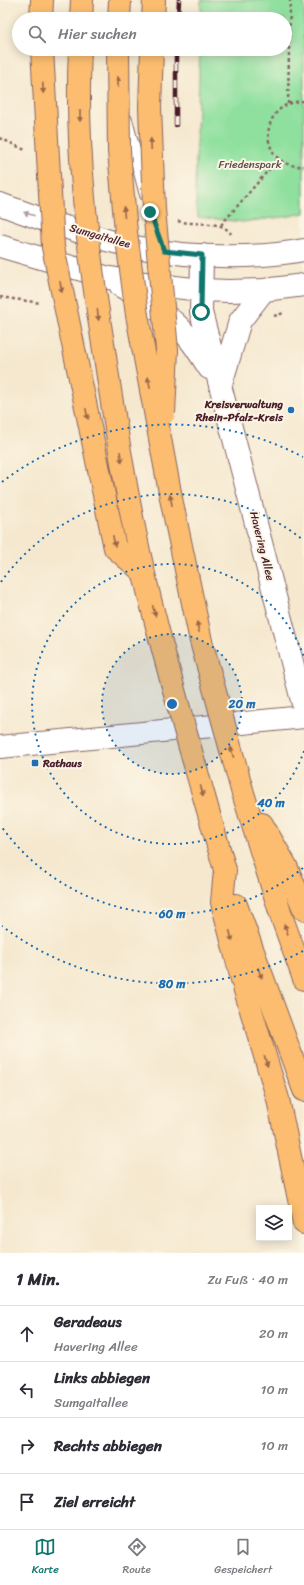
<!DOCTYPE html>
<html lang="de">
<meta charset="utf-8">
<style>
:root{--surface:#fff;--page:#f7f7f7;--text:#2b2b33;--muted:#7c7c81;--line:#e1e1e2;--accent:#0f766e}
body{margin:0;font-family:Sriracha,sans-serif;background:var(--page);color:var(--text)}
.controls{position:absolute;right:12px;bottom:12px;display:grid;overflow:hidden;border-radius:0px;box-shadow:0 2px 10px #0003}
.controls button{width:36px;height:36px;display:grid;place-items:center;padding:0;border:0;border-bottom:1px solid var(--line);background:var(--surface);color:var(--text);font:20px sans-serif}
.stop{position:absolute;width:12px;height:12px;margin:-9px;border:3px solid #0f766e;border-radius:50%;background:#fff}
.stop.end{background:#0f766e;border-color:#fff;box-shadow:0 1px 4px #0008}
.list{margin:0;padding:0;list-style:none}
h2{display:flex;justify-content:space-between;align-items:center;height:52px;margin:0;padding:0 16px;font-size:17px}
h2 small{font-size:13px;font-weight:400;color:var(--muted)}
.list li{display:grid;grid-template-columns:26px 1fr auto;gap:12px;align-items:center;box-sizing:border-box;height:56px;padding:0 16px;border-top:1px solid var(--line)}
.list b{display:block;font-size:15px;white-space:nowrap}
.list p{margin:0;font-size:13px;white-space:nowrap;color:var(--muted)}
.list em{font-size:13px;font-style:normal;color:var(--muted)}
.icon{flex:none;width:22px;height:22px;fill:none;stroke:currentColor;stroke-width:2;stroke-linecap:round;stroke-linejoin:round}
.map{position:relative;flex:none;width:304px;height:1253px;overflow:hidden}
.search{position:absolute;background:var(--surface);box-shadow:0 2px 10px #0003;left:12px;right:12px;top:12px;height:44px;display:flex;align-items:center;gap:10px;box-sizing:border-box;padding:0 14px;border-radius:22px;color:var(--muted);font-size:15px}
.sheet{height:276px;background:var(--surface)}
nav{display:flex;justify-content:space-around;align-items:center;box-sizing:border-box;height:56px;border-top:1px solid var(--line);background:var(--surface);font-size:11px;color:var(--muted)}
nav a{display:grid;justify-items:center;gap:2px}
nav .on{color:var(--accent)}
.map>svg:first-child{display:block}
.green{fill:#8fe09f;stroke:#6c8065}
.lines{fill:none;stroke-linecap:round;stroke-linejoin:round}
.service-casing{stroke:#866564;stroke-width:14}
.minor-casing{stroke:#866564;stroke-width:24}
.tertiary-casing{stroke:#866564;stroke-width:24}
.trunk-casing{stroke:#866564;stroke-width:24}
.path{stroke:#866564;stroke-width:2.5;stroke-dasharray:3 3;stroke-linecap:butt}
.service{stroke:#fff;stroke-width:12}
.minor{stroke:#fff;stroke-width:22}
.tertiary{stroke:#fff;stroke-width:22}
.trunk{stroke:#fcbd6f;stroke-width:22}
.rail-casing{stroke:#4a1f2b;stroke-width:4.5}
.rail{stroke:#fcf5e5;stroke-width:3;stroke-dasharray:9;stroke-linecap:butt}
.trunk-bridge-casing{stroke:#866564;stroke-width:24;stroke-linecap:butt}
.trunk-bridge{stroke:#fcbd6f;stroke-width:22}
.oneway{fill:#9a664a}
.oneway2{fill:#ae9aa0}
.route{stroke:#0f766e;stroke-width:5}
.ring{fill:none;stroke:#1f6fb2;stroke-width:2;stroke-dasharray:2 4}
.poi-dot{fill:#1f6fb2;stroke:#fcf5e5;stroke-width:1.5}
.labels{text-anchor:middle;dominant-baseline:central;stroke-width:4;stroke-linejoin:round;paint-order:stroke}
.park-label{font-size:11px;fill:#5b4f48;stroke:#fcf5e5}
.street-label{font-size:11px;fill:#4a1f2b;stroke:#fcf5e5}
.poi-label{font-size:11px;font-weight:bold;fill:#4a1f2b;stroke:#fcf5e5;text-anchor:end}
.centre{fill:#1f6fb2;stroke:#fcf5e5;stroke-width:2}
.ring-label{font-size:12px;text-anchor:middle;font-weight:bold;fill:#1f6fb2;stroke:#fcf5e5;stroke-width:4;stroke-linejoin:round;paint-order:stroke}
</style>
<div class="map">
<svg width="304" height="1253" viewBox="0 0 304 1253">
<rect width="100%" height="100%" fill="#fcf5e5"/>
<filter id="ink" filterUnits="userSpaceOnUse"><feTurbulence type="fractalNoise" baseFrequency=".025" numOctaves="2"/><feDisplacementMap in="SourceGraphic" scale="8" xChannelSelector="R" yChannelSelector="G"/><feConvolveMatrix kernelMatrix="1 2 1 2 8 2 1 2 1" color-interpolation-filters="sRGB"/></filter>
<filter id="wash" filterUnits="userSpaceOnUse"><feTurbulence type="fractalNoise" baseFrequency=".012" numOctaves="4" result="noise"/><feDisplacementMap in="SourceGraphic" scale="16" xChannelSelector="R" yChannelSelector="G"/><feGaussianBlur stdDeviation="0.9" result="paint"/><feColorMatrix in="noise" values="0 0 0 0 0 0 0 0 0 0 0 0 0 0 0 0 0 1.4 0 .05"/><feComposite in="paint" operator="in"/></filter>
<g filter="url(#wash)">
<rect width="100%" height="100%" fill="#f5e8cf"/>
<path class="green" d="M201,0H304V213L290,216L243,222L198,217L195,188L200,49H285V19H201Z"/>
</g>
<g filter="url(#ink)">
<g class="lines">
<defs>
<path id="service" d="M126,120L146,195"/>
<path id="minor" d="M202,255L201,312L304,708
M121,286C140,298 159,309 175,323C189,336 199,352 209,368
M221,384L240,321L264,290
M0,747L304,717"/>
<path id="tertiary" d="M0,204C36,217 73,231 110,241C170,257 243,261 304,250
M0,246L109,278L158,285L201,290L229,291L264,290L304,285"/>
<path id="trunk" d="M41,19L42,0
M81,19L82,0
M119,19L120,0
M153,19L154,0
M242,790L282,918L304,979
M262,824L286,866L304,909
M225,870L222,902L244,987L278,1099L304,1223
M236,905L304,1090"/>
</defs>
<use href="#service" class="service-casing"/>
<use href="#minor" class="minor-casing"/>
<use href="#tertiary" class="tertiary-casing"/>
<use href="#trunk" class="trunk-casing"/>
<path class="path" d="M304,101C255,102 258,170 304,166
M288,104L290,0
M0,138L25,150
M178,221C193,226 222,219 231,234
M221,225L278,159
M0,297L41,303
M274,316L284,313"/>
<use href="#service" class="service"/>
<use href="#minor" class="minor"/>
<use href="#tertiary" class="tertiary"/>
<use href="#trunk" class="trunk"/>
<defs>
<path id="rail" d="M178,19L179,0
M176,125V49"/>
</defs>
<use href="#rail" class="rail-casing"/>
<use href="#rail" class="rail"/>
<defs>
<path id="trunk-bridge" d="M42,49L53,247L115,548L144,573
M80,49C75,149 88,251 104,350C115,425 127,500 144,574C167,673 197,771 225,870
M118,49L119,151L126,232L137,315L172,503L201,641L242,790
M152,49L150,107L154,209L167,350L164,413"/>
</defs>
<use href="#trunk-bridge" class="trunk-bridge-casing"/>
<use href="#trunk-bridge" class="trunk-bridge"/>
</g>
<defs><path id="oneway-solid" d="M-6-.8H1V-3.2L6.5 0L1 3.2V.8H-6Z"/></defs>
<g class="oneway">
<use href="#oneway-solid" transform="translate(118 82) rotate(-91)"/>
<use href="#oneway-solid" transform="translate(43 88) rotate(87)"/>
<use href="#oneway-solid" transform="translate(80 116) rotate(90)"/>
<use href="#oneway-solid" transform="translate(151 144) rotate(-92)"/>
<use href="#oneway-solid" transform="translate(124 212) rotate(-95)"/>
<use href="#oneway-solid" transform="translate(61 287) rotate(79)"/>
<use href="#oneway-solid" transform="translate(98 315) rotate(83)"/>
<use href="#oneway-solid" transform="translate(149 382) rotate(-101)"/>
<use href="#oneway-solid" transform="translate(87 414) rotate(78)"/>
<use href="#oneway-solid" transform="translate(121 457) rotate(79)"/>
<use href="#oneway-solid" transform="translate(171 500) rotate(-101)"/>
<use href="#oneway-solid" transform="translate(114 541) rotate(78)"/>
<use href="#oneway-solid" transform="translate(154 611) rotate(76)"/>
<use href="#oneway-solid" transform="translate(198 627) rotate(-102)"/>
<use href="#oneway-solid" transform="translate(232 752) rotate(-106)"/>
<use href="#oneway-solid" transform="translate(202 791) rotate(74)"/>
<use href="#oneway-solid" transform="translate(286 929) rotate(-110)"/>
<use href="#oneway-solid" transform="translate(231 936) rotate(76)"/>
<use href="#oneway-solid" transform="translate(260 973) rotate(70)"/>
<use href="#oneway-solid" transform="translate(266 1061) rotate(73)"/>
</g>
<use class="oneway2" href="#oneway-solid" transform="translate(29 214) rotate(-162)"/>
</g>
<g class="lines" filter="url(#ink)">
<path class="route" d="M150,212L164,251L202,255L201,312"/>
</g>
<circle cx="172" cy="704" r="70" fill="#1f6fb2" fill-opacity=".12"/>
<g class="ring">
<circle cx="172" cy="704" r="70"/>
<path d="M304 751A140 140 0 1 1 304 657"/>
<path d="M303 868A210 210 0 0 1 1 826M1 582A210 210 0 0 1 303 540"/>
<path d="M303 951A280 280 0 0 1 2 926M2 482A280 280 0 0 1 303 457"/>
</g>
<g class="poi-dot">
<circle cx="291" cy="410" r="4"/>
<rect x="31" y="759" width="8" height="8" rx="2"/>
</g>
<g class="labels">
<g class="park-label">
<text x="250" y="164">Friedenspark</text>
</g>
<g class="street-label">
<text transform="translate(100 236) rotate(16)">Sumgaitallee</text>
<text transform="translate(262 546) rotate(76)">Havering Allee</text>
</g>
<g class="poi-label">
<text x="283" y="404">Kreisverwaltung<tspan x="283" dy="13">Rhein-Pfalz-Kreis</tspan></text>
<text x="43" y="763" text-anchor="start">Rathaus</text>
</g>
</g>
<circle cx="172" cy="704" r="6" class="centre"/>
<g class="ring-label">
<text x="242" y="708">20 m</text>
<text x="271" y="807">40 m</text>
<text x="172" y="918">60 m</text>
<text x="172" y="988">80 m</text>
</g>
</svg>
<div class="controls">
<button><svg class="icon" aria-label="layers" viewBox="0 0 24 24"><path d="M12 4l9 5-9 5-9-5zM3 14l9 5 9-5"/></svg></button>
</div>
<div class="stop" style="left:201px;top:312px"></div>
<div class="stop end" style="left:150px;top:212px"></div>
<div class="search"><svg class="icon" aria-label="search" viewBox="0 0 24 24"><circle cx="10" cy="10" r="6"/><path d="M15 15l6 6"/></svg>Hier suchen</div>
</div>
<section class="sheet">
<h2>1 Min.<small>Zu Fuß · 40 m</small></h2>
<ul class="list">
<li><svg class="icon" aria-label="ahead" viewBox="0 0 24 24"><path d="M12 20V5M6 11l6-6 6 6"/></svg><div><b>Geradeaus</b><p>Havering Allee</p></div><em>20 m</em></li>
<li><svg class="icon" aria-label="left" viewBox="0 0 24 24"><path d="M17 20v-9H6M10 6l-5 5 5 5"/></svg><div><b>Links abbiegen</b><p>Sumgaitallee</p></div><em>10 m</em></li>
<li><svg class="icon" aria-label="right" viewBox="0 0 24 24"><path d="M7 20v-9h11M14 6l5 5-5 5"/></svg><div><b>Rechts abbiegen</b></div><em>10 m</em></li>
<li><svg class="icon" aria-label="arrive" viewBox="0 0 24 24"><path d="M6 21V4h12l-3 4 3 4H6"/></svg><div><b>Ziel erreicht</b></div></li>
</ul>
</section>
<nav>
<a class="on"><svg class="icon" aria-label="map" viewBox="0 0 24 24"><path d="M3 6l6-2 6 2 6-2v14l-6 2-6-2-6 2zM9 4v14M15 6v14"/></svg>Karte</a>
<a><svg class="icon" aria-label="directions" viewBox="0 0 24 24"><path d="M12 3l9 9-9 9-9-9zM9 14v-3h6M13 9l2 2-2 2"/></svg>Route</a>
<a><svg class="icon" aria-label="saved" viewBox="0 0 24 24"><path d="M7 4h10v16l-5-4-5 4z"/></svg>Gespeichert</a>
</nav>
